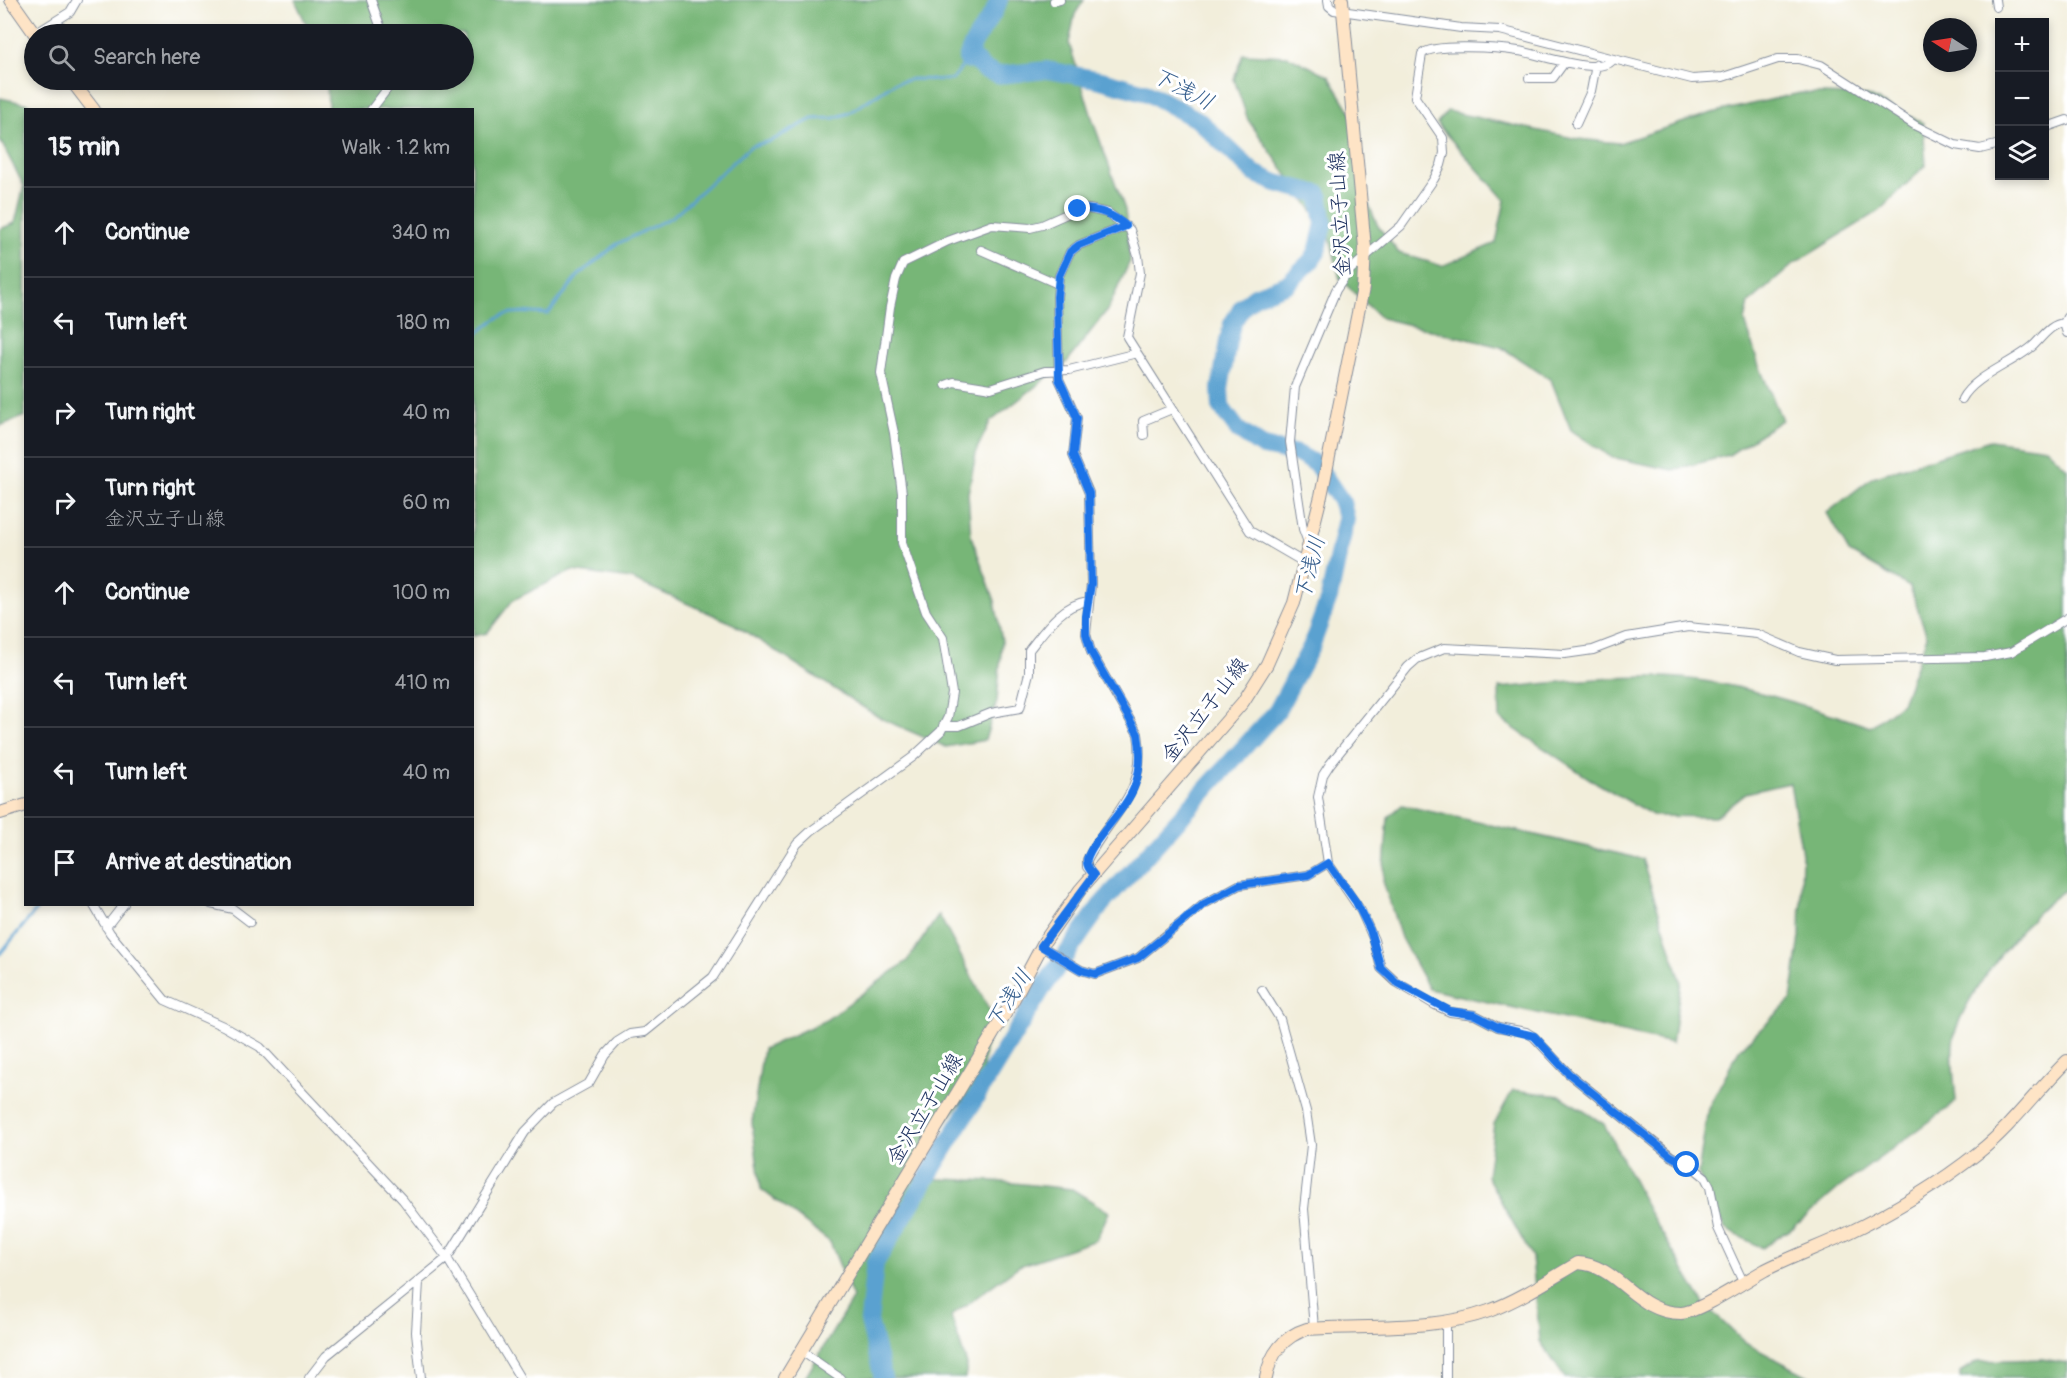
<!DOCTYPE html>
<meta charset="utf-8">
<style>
:root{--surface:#171b24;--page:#20242c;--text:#f1f3f6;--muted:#9ea1a6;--line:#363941}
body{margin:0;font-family:Pangolin,"Klee One",sans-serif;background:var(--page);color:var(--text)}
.controls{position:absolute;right:18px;top:18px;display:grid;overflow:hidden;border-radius:0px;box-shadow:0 3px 9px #0003}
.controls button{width:54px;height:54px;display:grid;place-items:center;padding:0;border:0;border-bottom:2px solid var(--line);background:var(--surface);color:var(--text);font:30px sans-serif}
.compass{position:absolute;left:1923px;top:18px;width:54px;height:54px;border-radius:50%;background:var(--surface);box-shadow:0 3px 9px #0003;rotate:282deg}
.stop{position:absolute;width:18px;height:18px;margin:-14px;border:4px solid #1a73e8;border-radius:50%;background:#fff}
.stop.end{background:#1a73e8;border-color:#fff;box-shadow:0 2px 6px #0008}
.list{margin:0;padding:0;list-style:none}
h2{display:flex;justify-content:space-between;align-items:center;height:78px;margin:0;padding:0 24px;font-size:26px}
h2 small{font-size:20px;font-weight:400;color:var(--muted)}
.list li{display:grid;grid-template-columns:39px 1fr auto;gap:18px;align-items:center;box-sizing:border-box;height:90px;padding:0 24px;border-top:2px solid var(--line)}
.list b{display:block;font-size:22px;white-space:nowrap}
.list p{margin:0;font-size:20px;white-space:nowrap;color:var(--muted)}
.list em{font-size:20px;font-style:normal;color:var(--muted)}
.icon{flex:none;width:33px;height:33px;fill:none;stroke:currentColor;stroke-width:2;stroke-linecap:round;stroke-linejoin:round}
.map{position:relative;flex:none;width:2067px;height:1378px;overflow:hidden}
.search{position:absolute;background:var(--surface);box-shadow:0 3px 9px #0003;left:24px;top:24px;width:450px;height:66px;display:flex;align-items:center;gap:15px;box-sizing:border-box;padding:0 21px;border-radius:33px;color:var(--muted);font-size:22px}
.panel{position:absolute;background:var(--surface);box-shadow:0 3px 9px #0003;left:24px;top:108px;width:450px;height:798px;border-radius:0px}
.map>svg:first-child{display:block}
.forest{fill:#77b677;stroke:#49726a;stroke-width:1.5}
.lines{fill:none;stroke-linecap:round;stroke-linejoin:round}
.stream{stroke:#5aa1d0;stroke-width:3}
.river{stroke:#5aa1d0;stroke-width:18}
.street-casing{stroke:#868e9c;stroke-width:10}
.secondary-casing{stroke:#868e9c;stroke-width:14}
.street{stroke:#fff;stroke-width:8}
.secondary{stroke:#fee4c6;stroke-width:12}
.route{stroke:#1a73e8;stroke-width:8}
.labels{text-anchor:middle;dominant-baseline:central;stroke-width:6;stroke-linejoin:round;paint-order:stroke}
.street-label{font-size:21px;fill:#1b2f5e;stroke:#fff}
.water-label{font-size:22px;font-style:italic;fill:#345d8c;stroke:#fff}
</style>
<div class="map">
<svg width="2067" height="1378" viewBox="0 0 2067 1378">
<rect width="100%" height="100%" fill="#fff"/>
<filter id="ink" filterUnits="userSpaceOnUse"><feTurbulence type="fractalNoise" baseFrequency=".0167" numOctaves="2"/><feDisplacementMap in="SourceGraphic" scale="12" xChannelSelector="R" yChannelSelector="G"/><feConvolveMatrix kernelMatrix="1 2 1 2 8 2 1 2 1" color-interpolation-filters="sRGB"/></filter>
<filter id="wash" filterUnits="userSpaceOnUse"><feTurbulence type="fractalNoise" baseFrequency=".008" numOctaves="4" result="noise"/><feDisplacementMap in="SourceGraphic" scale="24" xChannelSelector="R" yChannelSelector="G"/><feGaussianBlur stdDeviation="1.35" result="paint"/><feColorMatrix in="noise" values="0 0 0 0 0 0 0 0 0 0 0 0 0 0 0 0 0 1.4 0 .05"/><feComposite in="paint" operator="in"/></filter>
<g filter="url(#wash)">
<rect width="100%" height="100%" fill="#f2eedb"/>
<path class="forest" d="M295,0H1084L1075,14L1069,43L1094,124L1125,210L1130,261L1108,309L1067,362L990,422L977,449L968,493L971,536L995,601L1002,641L997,701L985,740L946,747L880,718L732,623L631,579L572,571L513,600L487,633L473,636L472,110L328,109L327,80H464V34H311Z
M1243,54L1288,56L1329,76L1352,114L1360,185L1378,226L1399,253L1442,266L1496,243L1505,200L1437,124L1447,111L1578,139L1619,143L1712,113L1800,93L1868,96L1923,123L1926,165L1878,212L1795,263L1749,303L1745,321L1759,366L1782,420L1729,455L1673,470L1611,457L1571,430L1551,380L1501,347L1381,318L1340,279L1329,234L1248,120L1234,79Z
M0,98L28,104L35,109L26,110L25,416L0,426V229L15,223L24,186L0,140Z
M1990,440L2046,448L2067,468V889C2032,908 1962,997 1954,1037C1950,1057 1955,1082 1956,1102L1839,1188L1793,1228L1762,1248L1725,1229L1698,1174L1708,1108L1739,1050L1791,1000L1800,937L1802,854L1790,783L1746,793L1715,817L1654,816L1590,779L1500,719L1499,688C1553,683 1608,676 1662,677C1726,678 1810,707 1870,727L1902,703L1927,636L1910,587L1849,552L1827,513L1873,477Z
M1402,805L1642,859L1681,981L1672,1043L1429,989L1401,938L1383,881L1388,817Z
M939,915L991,1013L981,1079L926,1144L911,1178L994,1181L1072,1189L1109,1212L1096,1240L1019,1266L951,1316L967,1365L965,1378H805L853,1298L830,1242L761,1189L752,1123L763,1049L826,1020L907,961Z
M1513,1090L1561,1096L1604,1124L1650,1213L1704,1304L1745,1343L1812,1378H1565L1540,1341L1532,1257L1487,1176L1494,1124Z
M2042,1359L2067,1363V1378H1960V1372L1977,1361Z"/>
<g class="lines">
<path class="stream" d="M472,339C503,309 508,311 548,314L578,276L596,261L617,244L672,217L751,146L771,141L812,119L834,118L849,113L894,83L913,79L952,80L967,60
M0,954L41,904"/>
<path class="river" d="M883,1378L869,1321L875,1263L1042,989L1101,905L1277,711L1311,647L1329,598L1346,519L1342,502L1316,464L1298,454L1263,447L1238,430L1221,407L1220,389L1228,341L1232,324L1243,306L1255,296L1287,284L1311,261L1317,252L1324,224L1319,194L1276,183L1254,173L1198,120L1148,93L1101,80L1047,70L998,75L983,69L976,61L967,60C972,37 991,23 999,0"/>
</g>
</g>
<g filter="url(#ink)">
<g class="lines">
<defs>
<path id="street" d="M371,0L383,34
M1328,0L1329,6L1334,10L1461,28L1500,30L1692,79L1723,77L1778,59H1798L1821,65L1916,126L1955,145L1980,149L2000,144
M1995,0L1996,7
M1054,1L1060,0
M35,34L70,12L77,0
M1529,78H1553L1564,63
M371,110L394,80
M1576,124L1591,91L1596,65
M2044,128L2067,120
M981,250L1058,284
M2067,317L2064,323L2067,333
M946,385L954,382L991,388L1045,371L1069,370L1137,353
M1962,399C1974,376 2014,363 2034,345C2043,336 2051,324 2064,323
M1144,435L1143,421L1172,409
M1309,545L1303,529L1290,442L1295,387L1336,290L1349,271L1401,226L1434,179L1441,165L1444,153L1443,138L1415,97L1422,54C1433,43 1500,48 1518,51C1538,53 1598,77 1613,60
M943,726H959L991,713L1020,708L1029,673V650C1045,630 1061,605 1088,601
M1094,875L1087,867V860C1110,814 1148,794 1138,734L1091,652L1086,634L1091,584L1089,493L1073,455L1077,418L1059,379L1057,297L1059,276L1070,252L1079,245L1126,226
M93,904L110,933L165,1000L223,1026L260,1047L403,1200L447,1258L520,1378
M211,904L233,909L250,922
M106,927L124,904
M1041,946L1081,970L1095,974L1138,958L1204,904L1239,885L1308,875L1328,863
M1262,990L1280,1019L1306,1111L1311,1145L1304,1209L1314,1328
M419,1282L416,1332L421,1378
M1743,1282L1718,1228L1710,1187L1705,1177L1695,1169L1671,1156L1568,1073L1534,1037L1526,1032L1498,1027L1475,1015L1450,1012L1435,1005L1396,982L1381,968L1374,940L1361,911L1328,863L1318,797L1323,775L1330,764L1408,667L1417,659L1444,648L1565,654L1593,650L1627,637L1688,627L1757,634L1799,652L1835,660L1985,657L2011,652L2067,618
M800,1350L840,1378
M309,1378L326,1356L447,1258L525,1132L553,1103L589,1083L605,1055L617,1042L630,1034L645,1032L713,977L797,844L811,831L913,757L941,731L948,717L952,693L943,638L926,612L902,543V493L894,433L881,373L890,307L896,279L903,263L948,241L992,225L1030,228L1042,225L1078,209H1089L1108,213L1130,230L1138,256L1140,273L1127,337L1132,345L1250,531L1305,563
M1446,1378V1321"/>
<path id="secondary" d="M11,0L35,34
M71,80L94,110
M0,813L26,805
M785,1378L1011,1004L1044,942L1080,890L1243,702L1267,664L1294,603L1321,496L1363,288L1365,248L1342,0
M1266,1378C1270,1354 1284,1336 1307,1329C1364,1325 1435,1331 1489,1311C1521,1299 1549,1280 1578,1263C1619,1265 1635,1313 1681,1313C1697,1313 1747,1280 1765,1270C1791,1257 1818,1247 1844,1235C1890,1213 1939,1184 1979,1152C2012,1126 2037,1090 2067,1061"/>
</defs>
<use href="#street" class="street-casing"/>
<use href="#secondary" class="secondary-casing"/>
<use href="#street" class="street"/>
<use href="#secondary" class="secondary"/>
</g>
</g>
<g class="lines" filter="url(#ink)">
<path class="route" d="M1078,209C1097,208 1112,213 1126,226L1079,245L1070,252L1059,276L1057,297L1059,379L1077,418L1073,455L1089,493L1091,584L1086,616V634L1091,652L1138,734C1141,751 1141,769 1135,785C1126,811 1094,837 1087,859C1086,866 1090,870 1094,875L1041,946L1081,970L1095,974L1138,958L1204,904L1239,885L1308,875L1328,863L1356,902L1370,930L1381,968L1396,982L1450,1011L1475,1015L1498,1027L1534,1036L1568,1073L1671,1156L1687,1165"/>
</g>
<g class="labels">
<g class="street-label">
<text transform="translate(1340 214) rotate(-93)">金沢立子山線</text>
<text transform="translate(1205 710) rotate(-52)">金沢立子山線</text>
<text transform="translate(925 1109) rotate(-59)">金沢立子山線</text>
</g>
<g class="water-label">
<text transform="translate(1183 89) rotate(28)">下浅川</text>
<text transform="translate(1310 568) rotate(-76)">下浅川</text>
<text transform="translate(1009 999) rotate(-58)">下浅川</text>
</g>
</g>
</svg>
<div class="controls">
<button>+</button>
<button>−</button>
<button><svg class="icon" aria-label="layers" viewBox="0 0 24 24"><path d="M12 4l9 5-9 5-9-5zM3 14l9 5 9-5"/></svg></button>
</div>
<svg class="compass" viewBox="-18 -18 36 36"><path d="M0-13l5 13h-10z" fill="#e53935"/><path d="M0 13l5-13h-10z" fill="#9ea1a6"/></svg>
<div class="stop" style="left:1687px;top:1165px"></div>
<div class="stop end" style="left:1078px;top:209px"></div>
<div class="search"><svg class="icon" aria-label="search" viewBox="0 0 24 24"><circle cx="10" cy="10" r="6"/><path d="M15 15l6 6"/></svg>Search here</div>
<section class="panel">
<h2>15 min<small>Walk · 1.2 km</small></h2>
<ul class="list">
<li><svg class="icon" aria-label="ahead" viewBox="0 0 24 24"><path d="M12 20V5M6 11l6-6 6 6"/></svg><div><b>Continue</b></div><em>340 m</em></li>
<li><svg class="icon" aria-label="left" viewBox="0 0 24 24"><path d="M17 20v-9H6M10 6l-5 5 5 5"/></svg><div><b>Turn left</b></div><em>180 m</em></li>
<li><svg class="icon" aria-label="right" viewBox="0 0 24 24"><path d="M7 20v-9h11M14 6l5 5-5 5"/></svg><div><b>Turn right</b></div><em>40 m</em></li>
<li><svg class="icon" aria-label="right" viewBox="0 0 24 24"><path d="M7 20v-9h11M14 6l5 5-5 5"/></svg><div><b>Turn right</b><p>金沢立子山線</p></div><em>60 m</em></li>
<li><svg class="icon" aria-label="ahead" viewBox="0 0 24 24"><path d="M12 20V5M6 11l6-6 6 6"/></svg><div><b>Continue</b></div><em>100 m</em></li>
<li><svg class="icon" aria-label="left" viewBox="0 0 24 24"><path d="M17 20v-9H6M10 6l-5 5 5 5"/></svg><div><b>Turn left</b></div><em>410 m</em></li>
<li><svg class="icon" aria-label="left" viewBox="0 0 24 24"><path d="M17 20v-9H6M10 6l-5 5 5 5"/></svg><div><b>Turn left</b></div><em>40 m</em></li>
<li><svg class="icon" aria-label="arrive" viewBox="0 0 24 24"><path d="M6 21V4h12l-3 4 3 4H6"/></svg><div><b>Arrive at destination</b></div></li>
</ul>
</section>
</div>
